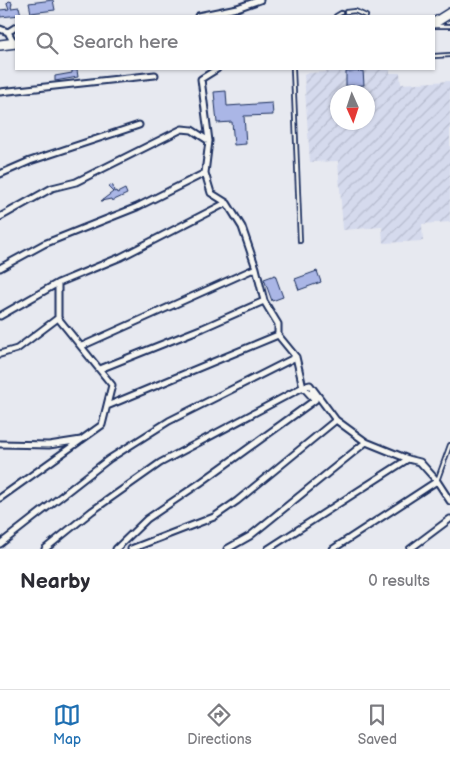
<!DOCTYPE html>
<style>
:root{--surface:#fff;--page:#f2f2f3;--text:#2b2b33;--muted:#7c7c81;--line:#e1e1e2;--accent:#1f6fb2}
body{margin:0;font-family:"Balsamiq Sans",sans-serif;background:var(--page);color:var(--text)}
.compass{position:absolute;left:330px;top:85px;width:45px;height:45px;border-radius:50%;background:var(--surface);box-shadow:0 1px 4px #0004;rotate:177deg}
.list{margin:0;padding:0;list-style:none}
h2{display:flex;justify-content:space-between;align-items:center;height:65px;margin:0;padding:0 20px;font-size:21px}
h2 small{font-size:16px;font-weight:400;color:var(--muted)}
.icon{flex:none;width:28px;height:28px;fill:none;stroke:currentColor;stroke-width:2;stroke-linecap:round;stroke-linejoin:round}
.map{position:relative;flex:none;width:450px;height:549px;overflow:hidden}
.search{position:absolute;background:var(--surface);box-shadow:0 1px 4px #0004;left:15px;right:15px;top:15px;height:55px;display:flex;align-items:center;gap:12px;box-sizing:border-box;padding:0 18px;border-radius:0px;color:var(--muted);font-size:19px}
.sheet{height:140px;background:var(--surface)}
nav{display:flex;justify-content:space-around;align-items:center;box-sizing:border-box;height:70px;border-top:1px solid var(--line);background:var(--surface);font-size:14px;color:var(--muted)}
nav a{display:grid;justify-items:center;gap:2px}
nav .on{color:var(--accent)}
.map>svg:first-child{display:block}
.industrial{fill:url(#industrial-furrows);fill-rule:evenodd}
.building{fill:#aab6e6;stroke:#1b2f5e}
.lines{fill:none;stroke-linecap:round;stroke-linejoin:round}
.service-casing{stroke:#1b2f5e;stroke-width:6}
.minor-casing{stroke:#1b2f5e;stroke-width:9}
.trunk-casing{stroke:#1b2f5e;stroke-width:12}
.service{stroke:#f6f6f2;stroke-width:2.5}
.minor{stroke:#f6f6f2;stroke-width:5}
.trunk{stroke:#f6f6f2;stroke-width:9}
</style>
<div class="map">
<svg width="450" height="549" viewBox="0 0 450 549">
<defs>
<pattern id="industrial-furrows" width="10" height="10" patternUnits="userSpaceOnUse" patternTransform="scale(1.25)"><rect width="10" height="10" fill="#d5daed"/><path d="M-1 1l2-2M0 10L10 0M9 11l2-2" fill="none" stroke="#b6bbce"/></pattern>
</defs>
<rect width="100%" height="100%" fill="#e7e9f0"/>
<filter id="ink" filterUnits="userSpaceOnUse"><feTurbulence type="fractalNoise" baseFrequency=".02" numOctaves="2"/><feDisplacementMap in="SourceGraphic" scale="10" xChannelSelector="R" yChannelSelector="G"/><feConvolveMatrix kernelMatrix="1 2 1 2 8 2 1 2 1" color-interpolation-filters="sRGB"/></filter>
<g filter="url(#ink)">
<path class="industrial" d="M339,69H390V73H400L401,84L450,81V222L422,224L423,241L383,243L382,227L343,230L338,161L310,162L304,75L309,73L339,71ZM338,92H368V122H338Z"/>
<path class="building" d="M53,0L55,10L31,13L29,3Z
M9,1L12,2L11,8L19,7L21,15L0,17V10L9,9L7,3Z
M72,70H77L78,77L55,81V76L72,73Z
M363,71L364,85L346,86V72Z
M226,91L227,106L272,103L273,115L244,116L246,144L234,145L232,122L217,123L214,92Z
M110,185L113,186L114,192L116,191L117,193L125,189L127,194L112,201L111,199L101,201L113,192L109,188Z
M317,271L321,282L299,290L295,279Z
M275,275L283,297L272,301L264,279Z"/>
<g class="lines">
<defs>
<path id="service" d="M346,12L355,11L366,16
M336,16L341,13
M435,26H450
M434,56L450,55
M293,69L300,241
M437,481L450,445"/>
<path id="minor" d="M198,16L237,8L260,0
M0,29L8,32L14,43
M8,32L16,27
M217,69L201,79L209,141L205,173L211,193L227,203L242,227L256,268L264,301L278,324V335L296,357L303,387L310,385L336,420L366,442L408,459L420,462L437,481L450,501
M0,92L155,75
M0,174L30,161L139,125
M0,217L52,188L76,182L182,129L192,130L209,141
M0,268L44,244L137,207L205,173
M0,316L58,283L121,257L226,203
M82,346L256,268
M0,354L17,349L58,318
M100,369L203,328L264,301
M107,406L278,335
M0,444L49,445L81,440
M0,498L102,425L112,385L58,318V283
M0,544L109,459L169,421L296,357
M45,549L92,511L160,463L303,387L315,400L312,391
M116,549L147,519L200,483L315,400
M131,549L214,517L237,501L336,420
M227,549L250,536L366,442
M268,549L408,459
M333,549L437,481
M410,549L450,519"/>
<path id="trunk" d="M434,23L450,13
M0,45L16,43"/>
</defs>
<use href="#service" class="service-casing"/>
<use href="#minor" class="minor-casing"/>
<use href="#trunk" class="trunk-casing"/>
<use href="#service" class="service"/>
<use href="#minor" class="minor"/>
<use href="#trunk" class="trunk"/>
</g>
</g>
</svg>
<svg class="compass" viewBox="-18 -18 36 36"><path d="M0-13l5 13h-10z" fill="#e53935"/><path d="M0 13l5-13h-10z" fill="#7c7c81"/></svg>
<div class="search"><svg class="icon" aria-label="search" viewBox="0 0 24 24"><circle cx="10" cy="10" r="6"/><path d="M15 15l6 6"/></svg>Search here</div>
</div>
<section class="sheet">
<h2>Nearby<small>0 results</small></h2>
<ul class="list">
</ul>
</section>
<nav>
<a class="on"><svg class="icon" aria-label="map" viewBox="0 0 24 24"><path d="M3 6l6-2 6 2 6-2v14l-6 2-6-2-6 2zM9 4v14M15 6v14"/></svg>Map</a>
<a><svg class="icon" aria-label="directions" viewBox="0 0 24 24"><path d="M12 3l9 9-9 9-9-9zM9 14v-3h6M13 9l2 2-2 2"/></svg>Directions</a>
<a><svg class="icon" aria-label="saved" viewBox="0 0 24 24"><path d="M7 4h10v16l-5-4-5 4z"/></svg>Saved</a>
</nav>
